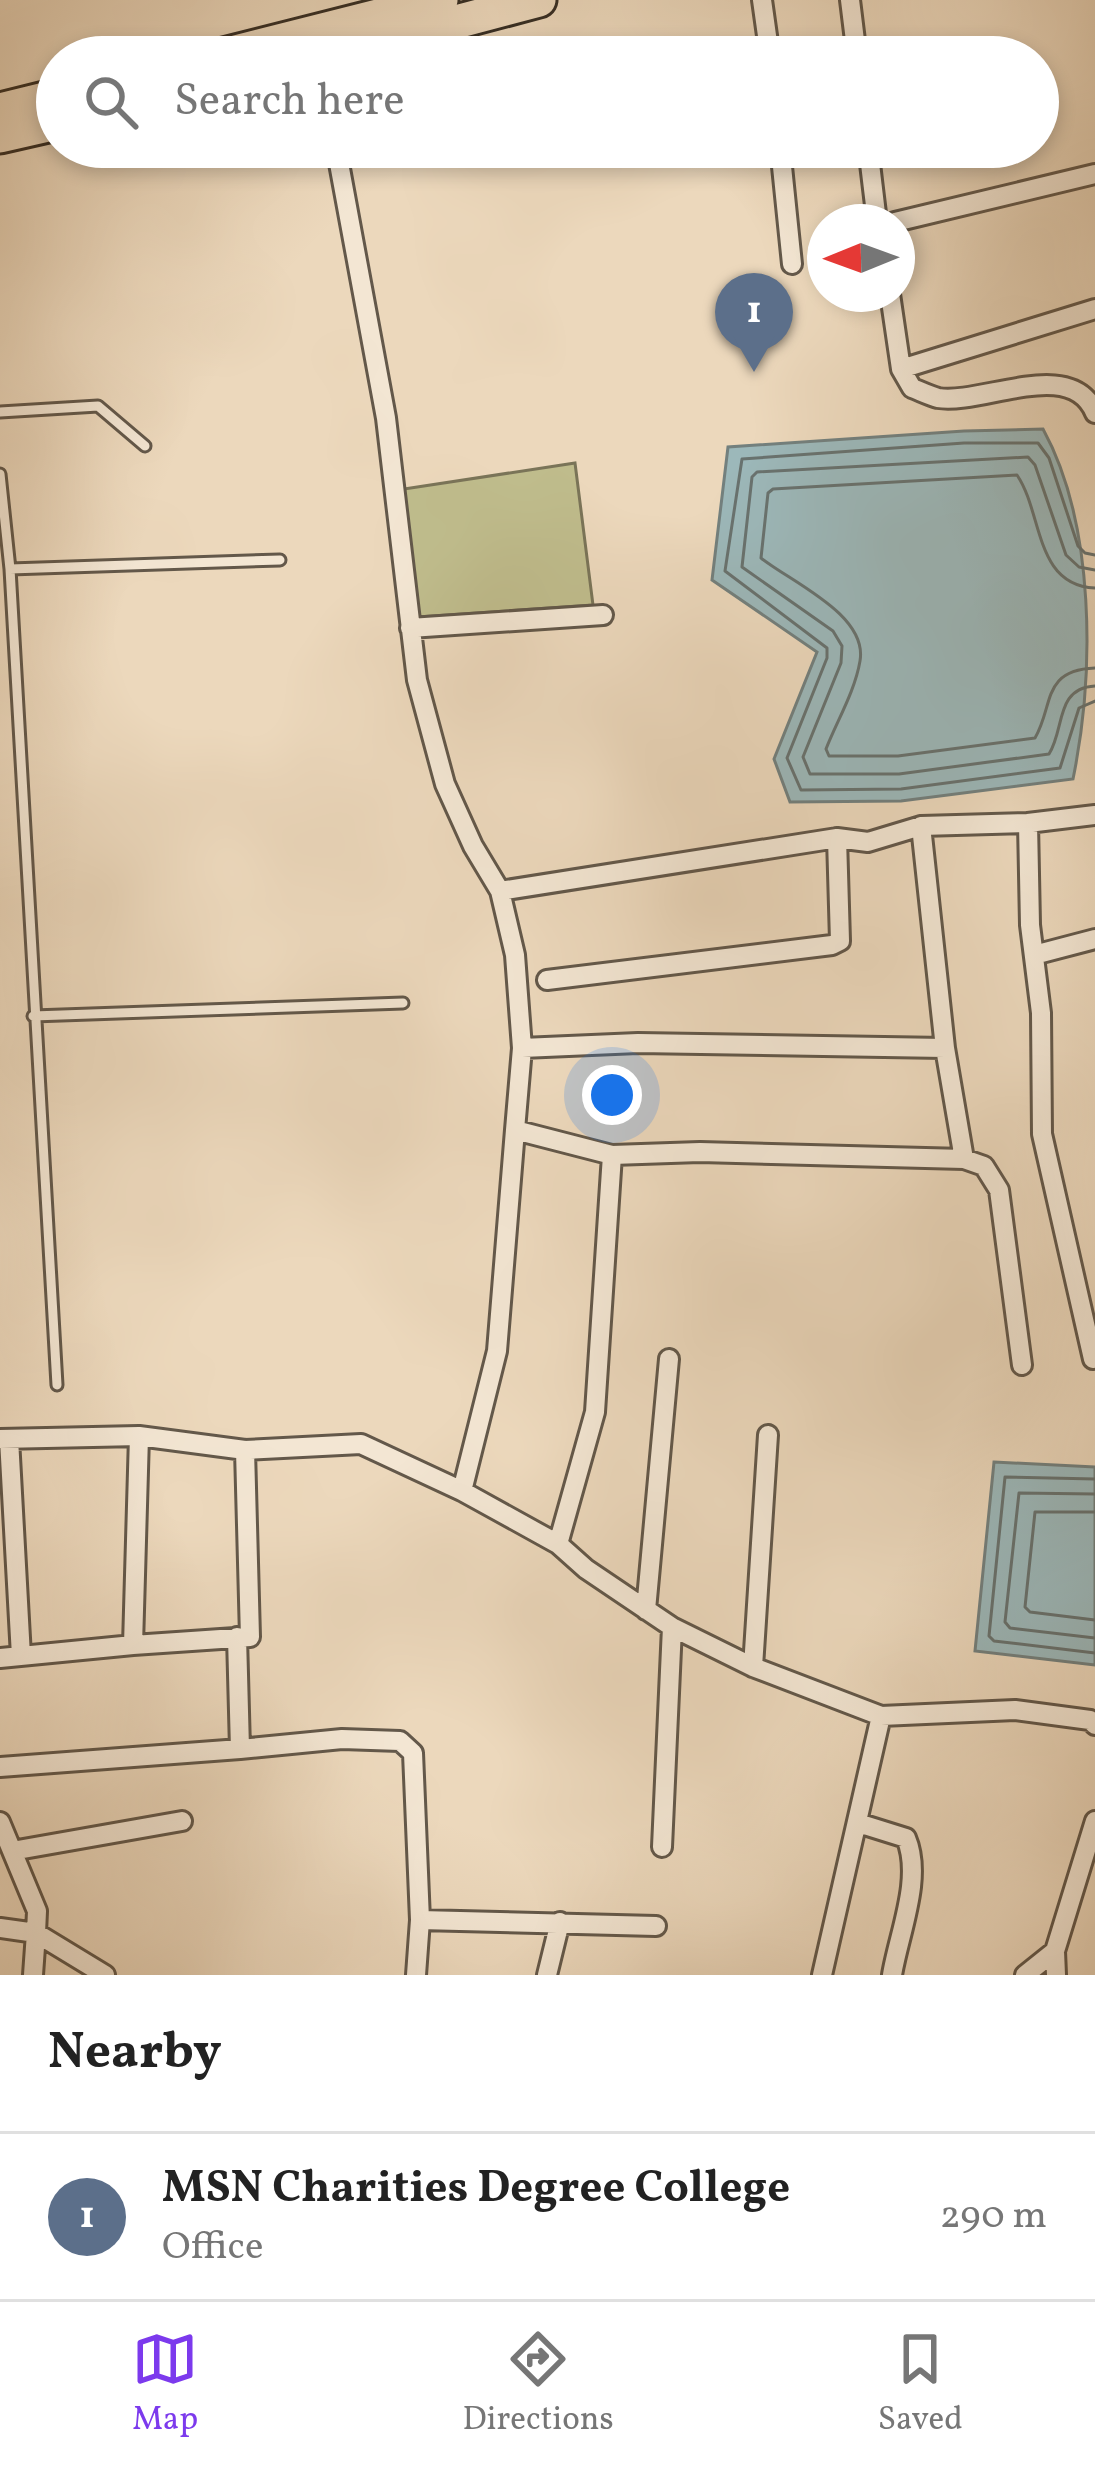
<!DOCTYPE html>
<style>
:root{--surface:#fff;--page:#f6f6f6;--text:#222;--muted:#767676;--line:#e0e0e0;--accent:#7c3aed}
body{margin:0;font-family:Vollkorn,serif;background:var(--page);color:var(--text)}
.compass{position:absolute;left:807px;top:204px;width:108px;height:108px;border-radius:50%;background:var(--surface);box-shadow:0 6px 18px #0003;rotate:269deg}
.you{position:absolute;left:612px;top:1095px;width:42px;height:42px;margin:-30px;border:9px solid #fff;border-radius:50%;background:#1a73e8;box-shadow:0 0 0 18px #1a73e833}
.badge{display:grid;place-items:center;width:78px;height:78px;border-radius:50%;background:var(--accent);color:#fff;font-size:39px;font-weight:700}
.pin{position:absolute;translate:-50% -99px;filter:drop-shadow(0 3px 6px #0008)}
.pin::after{content:'';position:absolute;top:63px;width:42px;height:36px;background:inherit;clip-path:polygon(0 0,100% 0,50% 100%)}
.list{margin:0;padding:0;list-style:none}
h2{display:flex;justify-content:space-between;align-items:center;height:156px;margin:0;padding:0 48px;font-size:51px}
h2 small{font-size:39px;font-weight:400;color:var(--muted)}
.list li{display:grid;grid-template-columns:78px 1fr auto;gap:36px;align-items:center;box-sizing:border-box;height:168px;padding:0 48px;border-top:3px solid var(--line)}
.list b{display:block;font-size:45px;white-space:nowrap}
.list p{margin:0;font-size:39px;white-space:nowrap;color:var(--muted)}
.list em{font-size:39px;font-style:normal;color:var(--muted)}
.icon{flex:none;width:66px;height:66px;fill:none;stroke:currentColor;stroke-width:2;stroke-linecap:round;stroke-linejoin:round}
.map{position:relative;flex:none;width:1095px;height:1975px;overflow:hidden}
.search{position:absolute;background:var(--surface);box-shadow:0 6px 18px #0003;left:36px;right:36px;top:36px;height:132px;display:flex;align-items:center;gap:30px;box-sizing:border-box;padding:0 42px;border-radius:66px;color:var(--muted);font-size:45px}
.sheet{height:324px;background:var(--surface)}
nav{display:flex;justify-content:space-around;align-items:center;box-sizing:border-box;height:168px;border-top:3px solid var(--line);background:var(--surface);font-size:33px;color:var(--muted)}
nav a{display:grid;justify-items:center;gap:6px}
nav .on{color:var(--accent)}
.map>svg:first-child{display:block}
.green{fill:#bfbc8c;stroke:#7a7458;stroke-width:3}
.water{fill:#9cb8ba;stroke:#73807e;stroke-width:3}
.lines{fill:none;stroke-linecap:round;stroke-linejoin:round}
.shore{stroke:#68726f;stroke-width:3}
.service-casing{stroke:#63584a;stroke-width:15}
.minor-casing{stroke:#63584a;stroke-width:24}
.trunk-casing{stroke:#352d24;stroke-width:39}
.service{stroke:#f3e6d3;stroke-width:9}
.minor{stroke:#f3e6d3;stroke-width:18}
.trunk{stroke:#ecd8bc;stroke-width:33}
</style>
<div class="map">
<svg width="1095" height="1975" viewBox="0 0 1095 1975">
<rect width="100%" height="100%" fill="#ecd8bc"/>
<filter id="stains"><feTurbulence type="fractalNoise" baseFrequency=".00167" numOctaves="4"/><feColorMatrix values="0 0 0 0 .2 0 0 0 0 .09 0 0 0 0 .02 0 0 0 .5 -.17"/></filter>
<radialGradient id="worn" r=".72"><stop offset=".6" stop-color="#630" stop-opacity="0"/><stop offset="1" stop-color="#630" stop-opacity=".3"/></radialGradient>
<path class="green" d="M575,463L593,605L418,617L404,489Z"/>
<path class="water" d="M1043,429C1095,524 1095,672 1073,779L901,801L790,802L774,759L817,652L712,580L728,447L964,431Z
M994,1462L1095,1467V1665L975,1651Z"/>
<g class="lines">
<path class="shore" d="M1095,555L1085,553L1078,546L1049,458L1038,443H964L742,459L725,571L827,648V658L787,758L801,790L901,789L1060,768L1079,708L1095,701
M1095,570L1079,567L1066,555L1035,465L1028,457L757,472L752,477L742,567L833,631L842,646L841,663L803,757L810,774H899L1049,754C1065,729 1055,688 1095,686
M1095,588C1034,585 1043,513 1017,475L773,489L768,493L761,558C793,583 868,615 860,661C855,691 837,721 826,749L829,756H898L1035,738C1054,706 1041,670 1095,668
M1095,1479L1005,1477L989,1636L994,1641L1095,1653
M1095,1494L1019,1493L1005,1622L1010,1628L1095,1638
M1095,1512H1035L1025,1607L1030,1612L1095,1620"/>
<defs>
<path id="service" d="M0,412L98,406L145,446
M0,474L10,569L57,1385
M10,569L280,560
M33,1016L403,1003"/>
<path id="minor" d="M762,0L770,57
M850,0L857,57
M336,147L386,418L417,680L445,784L473,846L500,891
M780,147L792,264
M868,147L877,222
M895,222L1095,174
M890,294L901,369L912,388C920,391 930,396 938,398C983,405 1072,356 1095,413
M901,369L1095,309
M410,628L603,615
M1028,823L1095,815
M921,826L945,1048
M1034,955L1095,939
M547,980L832,945L840,941L837,838
M522,1048L515,955L500,891L837,838L868,842L921,826L1028,823L1030,925L1041,1013L1042,1134L1093,1359
M515,1130L522,1048L638,1043L945,1048L964,1159L700,1152L612,1155
M964,1159L984,1166L999,1190L1022,1365
M0,1439L139,1436L133,1645L0,1658
M9,1439L21,1656
M245,1450L361,1444L462,1491L558,1544L586,1569L672,1627L753,1667L881,1716L1015,1710L1090,1720L1095,1725
M462,1491L497,1351L515,1130L612,1155L595,1412L558,1544
M646,1610L669,1359
M133,1645L250,1637L245,1450L139,1436
M753,1667L768,1435
M240,1749L342,1739L400,1741L413,1753L420,1920L416,1975
M0,1767L240,1749L237,1637
M0,1822L37,1911L36,1933L0,1928
M858,1823L906,1838C923,1878 899,1933 892,1975
M662,1847L672,1627
M12,1851L182,1821
M420,1920L656,1926
M33,1975L36,1933L105,1975
M547,1975L560,1922
M822,1975L881,1716
M1025,1975L1055,1951
M1056,1975L1055,1951L1095,1821"/>
<path id="trunk" d="M216,57L441,0
M324,57L539,0
M0,110L57,96
M0,136L57,123"/>
</defs>
<use href="#service" class="service-casing"/>
<use href="#minor" class="minor-casing"/>
<use href="#trunk" class="trunk-casing"/>
<use href="#service" class="service"/>
<use href="#minor" class="minor"/>
<use href="#trunk" class="trunk"/>
</g>
<rect width="100%" height="100%" filter="url(#stains)"/>
<rect width="100%" height="100%" fill="url(#worn)"/>
</svg>
<svg class="compass" viewBox="-18 -18 36 36"><path d="M0-13l5 13h-10z" fill="#e53935"/><path d="M0 13l5-13h-10z" fill="#767676"/></svg>
<div class="you"></div>
<div class="pin badge" style="left:754px;top:372px;background:#5c6f8a">1</div>
<div class="search"><svg class="icon" aria-label="search" viewBox="0 0 24 24"><circle cx="10" cy="10" r="6"/><path d="M15 15l6 6"/></svg>Search here</div>
</div>
<section class="sheet">
<h2>Nearby<small></small></h2>
<ul class="list">
<li><span class="badge" style="background:#5c6f8a">1</span><div><b>MSN Charities Degree College</b><p>Office</p></div><em>290 m</em></li>
</ul>
</section>
<nav>
<a class="on"><svg class="icon" aria-label="map" viewBox="0 0 24 24"><path d="M3 6l6-2 6 2 6-2v14l-6 2-6-2-6 2zM9 4v14M15 6v14"/></svg>Map</a>
<a><svg class="icon" aria-label="directions" viewBox="0 0 24 24"><path d="M12 3l9 9-9 9-9-9zM9 14v-3h6M13 9l2 2-2 2"/></svg>Directions</a>
<a><svg class="icon" aria-label="saved" viewBox="0 0 24 24"><path d="M7 4h10v16l-5-4-5 4z"/></svg>Saved</a>
</nav>
